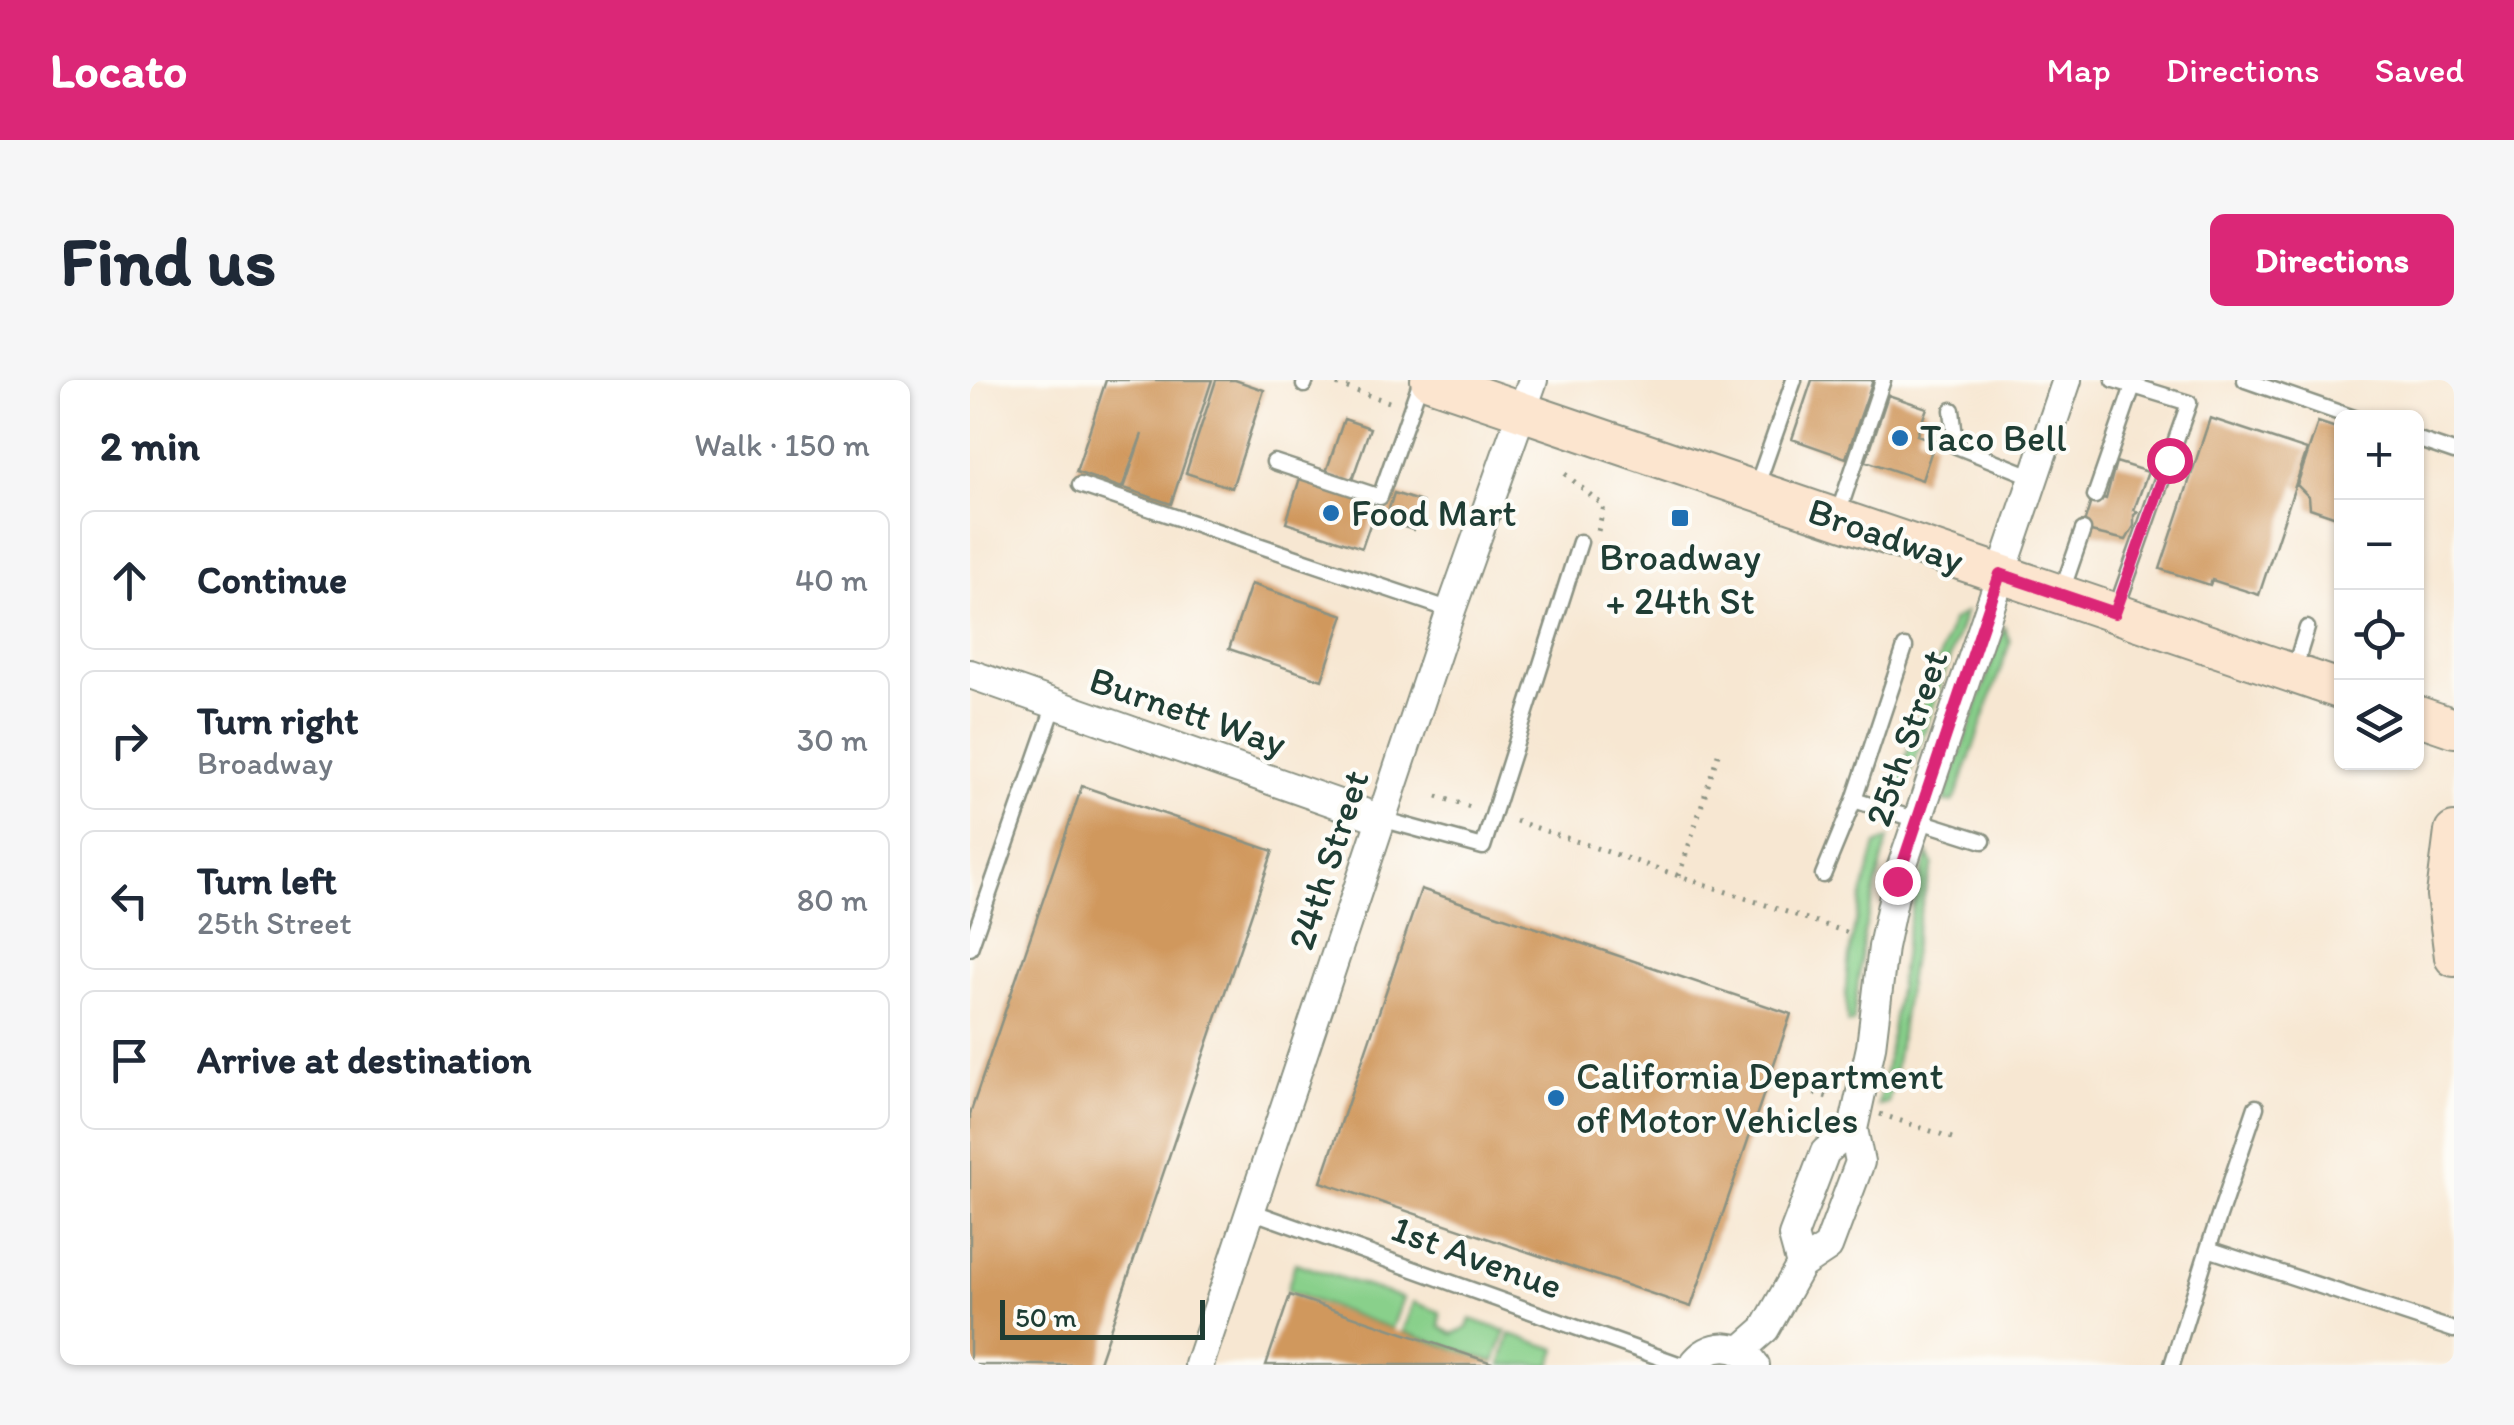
<!DOCTYPE html>
<meta charset="utf-8">
<style>
:root{--surface:#fff;--page:#f6f6f7;--text:#1f2937;--muted:#747a83;--line:#e0e1e3;--accent:#db2777}
body{margin:0;font-family:Itim,sans-serif;background:var(--page);color:var(--text)}
.controls{position:absolute;right:30px;top:30px;display:grid;overflow:hidden;border-radius:15px;box-shadow:0 2px 8px #0004}
.controls button{width:90px;height:90px;display:grid;place-items:center;padding:0;border:0;border-bottom:2px solid var(--line);background:var(--surface);color:var(--text);font:50px sans-serif}
.scale{position:absolute;left:30px;bottom:25px;width:205px;box-sizing:border-box;padding-left:10px;border:5px solid #1f3d34;border-top:0;font-size:28px;line-height:35px;white-space:nowrap;color:#1f3d34;-webkit-text-stroke:8px #fdfcf7;paint-order:stroke}
.stop{position:absolute;width:30px;height:30px;margin:-22px;border:8px solid #db2777;border-radius:50%;background:#fff}
.stop.end{background:#db2777;border-color:#fff;box-shadow:0 2px 10px #0008}
.list{margin:0;padding:0;list-style:none}
h2{display:flex;justify-content:space-between;align-items:center;height:130px;margin:0;padding:0 40px;font-size:42px}
h2 small{font-size:32px;font-weight:400;color:var(--muted)}
.list li{display:grid;grid-template-columns:65px 1fr auto;gap:30px;align-items:center;box-sizing:border-box;height:140px;margin:0 20px 20px;padding:0 20px;border:2px solid var(--line);border-radius:15px}
.list b{display:block;font-size:38px;white-space:nowrap}
.list p{margin:0;font-size:32px;white-space:nowrap;color:var(--muted)}
.list em{font-size:32px;font-style:normal;color:var(--muted)}
.icon{flex:none;width:55px;height:55px;fill:none;stroke:currentColor;stroke-width:2;stroke-linecap:round;stroke-linejoin:round}
.map{position:relative;flex:none;width:1484px;height:985px;overflow:hidden;border-radius:15px}
header{display:flex;align-items:center;gap:60px;box-sizing:border-box;height:140px;padding:0 50px;background:var(--accent);color:#fff}
header strong{font-size:48px}
nav{display:flex;gap:55px;margin-inline-start:auto;font-size:35px}
.intro{display:flex;align-items:center;justify-content:space-between;box-sizing:border-box;height:240px;padding:0 60px}
h1{margin:0;font-size:70px}
.button{padding:25px 45px;border-radius:15px;background:var(--accent);color:#fff;font-size:35px;font-weight:700}
main{display:flex;gap:60px;padding:0 60px}
aside{flex:1;background:var(--surface);border-radius:15px;box-shadow:0 2px 8px #0004}
.map>svg:first-child{display:block}
.green{fill:#89d08b;stroke:#548660;stroke-width:2.5}
.building{fill:#d0985d}
.lines{fill:none;stroke-linecap:round;stroke-linejoin:round}
.lane-casing{stroke:#8b9283;stroke-width:19}
.street-casing{stroke:#8b9283;stroke-width:32}
.secondary-casing{stroke:#8b9283;stroke-width:42}
.path{stroke:#8b9283;stroke-width:5;stroke-dasharray:2.5 8;stroke-linecap:butt}
.lane{stroke:#fff;stroke-width:14}
.street{stroke:#fff;stroke-width:28}
.secondary{stroke:#fce5cf;stroke-width:38}
.route{stroke:#db2777;stroke-width:12}
.poi-dot{fill:#1f6fb2;stroke:#fdfcf7;stroke-width:4}
.labels{text-anchor:middle;dominant-baseline:central;stroke-width:8;stroke-linejoin:round;paint-order:stroke}
.poi-label{font-size:38px;fill:#1f3d34;stroke:#fdfcf7;text-anchor:start}
.street-label{font-size:38px;fill:#1f3d34;stroke:#fdfcf7}
</style>
<header>
<strong>Locato</strong>
<nav><a>Map</a><a>Directions</a><a>Saved</a></nav>
</header>
<div class="intro"><h1>Find us</h1><a class="button">Directions</a></div>
<main>
<aside>
<h2>2 min<small>Walk · 150 m</small></h2>
<ul class="list">
<li><svg class="icon" aria-label="ahead" viewBox="0 0 24 24"><path d="M12 20V5M6 11l6-6 6 6"/></svg><div><b>Continue</b></div><em>40 m</em></li>
<li><svg class="icon" aria-label="right" viewBox="0 0 24 24"><path d="M7 20v-9h11M14 6l5 5-5 5"/></svg><div><b>Turn right</b><p>Broadway</p></div><em>30 m</em></li>
<li><svg class="icon" aria-label="left" viewBox="0 0 24 24"><path d="M17 20v-9H6M10 6l-5 5 5 5"/></svg><div><b>Turn left</b><p>25th Street</p></div><em>80 m</em></li>
<li><svg class="icon" aria-label="arrive" viewBox="0 0 24 24"><path d="M6 21V4h12l-3 4 3 4H6"/></svg><div><b>Arrive at destination</b></div></li>
</ul>
</aside>
<div class="map">
<svg width="1484" height="985" viewBox="0 0 1484 985">
<rect width="100%" height="100%" fill="#fdfcf7"/>
<filter id="ink" filterUnits="userSpaceOnUse"><feTurbulence type="fractalNoise" baseFrequency=".01" numOctaves="2"/><feDisplacementMap in="SourceGraphic" scale="20" xChannelSelector="R" yChannelSelector="G"/><feConvolveMatrix kernelMatrix="1 2 1 2 8 2 1 2 1" color-interpolation-filters="sRGB"/></filter>
<filter id="wash" filterUnits="userSpaceOnUse"><feTurbulence type="fractalNoise" baseFrequency=".0048" numOctaves="4" result="noise"/><feDisplacementMap in="SourceGraphic" scale="40" xChannelSelector="R" yChannelSelector="G"/><feGaussianBlur stdDeviation="2.25" result="paint"/><feColorMatrix in="noise" values="0 0 0 0 0 0 0 0 0 0 0 0 0 0 0 0 0 1.4 0 .05"/><feComposite in="paint" operator="in"/></filter>
<g filter="url(#wash)">
<rect width="100%" height="100%" fill="#f7e7d2"/>
<path class="green" d="M995,233L935,410L930,405L929,397L982,241Z
M1034,247L1040,262L986,417L983,422H974Z
M918,459L894,552L883,643H878C869,588 891,520 906,465Z
M958,474L963,485C937,563 937,644 918,723L908,726C928,642 929,556 958,474Z
M325,883L433,918L422,949L317,911Z
M443,922L470,932V947L483,954L497,948L500,939L536,951L525,982L433,952Z
M540,954L587,969L581,985H531Z"/>
<g id="blocks">
<path class="building" d="M136,0H242L201,124L154,108L172,54L152,108L106,92Z
M246,0H265L294,10L262,108L216,93Z
M842,0H903L876,78L822,59Z
M918,15L957,28L947,55L965,61L952,100L896,81Z
M1240,38L1337,70L1289,215L1242,200L1240,205L1190,189Z
M374,39L400,48L381,103L355,95Z
M1348,42L1372,50V139L1340,128L1339,117L1327,105Z
M1146,82L1178,92L1164,130L1168,132L1164,135V146L1156,160L1112,150L1123,115L1136,119Z
M330,98L407,124L392,168L316,143Z
M424,113L452,122L443,150L415,141Z
M281,204L374,235L352,300L259,269Z
M112,406L303,471L128,985H0V734Z
M451,509L821,634L721,927L351,802Z
M320,915L525,984V985H296Z"/>
</g>
</g>
<g filter="url(#ink)">
<use href="#blocks" fill-opacity="0" stroke="#8b9283" stroke-width="2.5"/>
<g class="lines">
<defs>
<path id="lane" d="M1144,0L1219,23L1145,232
M1275,0L1384,38
M334,5L336,0
M982,30L986,66L1064,97
M1446,59L1484,72
M304,82L410,117L451,0
M110,105L481,230
M786,108L824,0
M1125,116L1163,6
M867,137L913,0
M1092,211L1113,150
M1323,293L1337,248
M884,420L1013,461
M411,439L513,467L610,162
M853,495L884,420L935,267
M0,568L85,324
M1286,727L1238,869L1484,950
M281,831L711,985
M1202,985L1238,869"/>
<path id="street" d="M0,294L411,439
M831,885L823,856L855,772L883,749
M771,970L795,949L831,885L858,867L890,782L883,749L901,667L913,567L927,501L1097,0
M229,985L481,230L563,0
M723,985C739,962 769,961 785,985"/>
<path id="secondary" d="M460,0L1372,310
M1446,335L1484,348
M1484,452L1476,515L1484,577"/>
</defs>
<use href="#lane" class="lane-casing"/>
<use href="#street" class="street-casing"/>
<use href="#secondary" class="secondary-casing"/>
<path class="path" d="M357,1L422,23
M595,94L634,126L628,151
M467,416L506,429
M546,441L879,553
M709,496L748,374
M804,701L864,719
M910,734L982,758"/>
<use href="#lane" class="lane"/>
<use href="#street" class="street"/>
<use href="#secondary" class="secondary"/>
</g>
</g>
<g class="lines" filter="url(#ink)">
<path class="route" d="M927,501L1030,194L1145,233L1199,80"/>
</g>
<g class="poi-dot">
<circle cx="930" cy="58" r="10"/>
<circle cx="361" cy="133" r="10"/>
<rect x="700" y="128" width="20" height="20" rx="5"/>
<circle cx="586" cy="718" r="10"/>
</g>
<g class="labels">
<g class="poi-label">
<text x="950" y="58">Taco Bell</text>
<text x="381" y="133">Food Mart</text>
<text x="710" y="177" text-anchor="middle">Broadway<tspan x="710" dy="44">+ 24th St</tspan></text>
<text x="606" y="696">California Department<tspan x="606" dy="44">of Motor Vehicles</tspan></text>
</g>
<g class="street-label">
<text transform="translate(916 155) rotate(19)">Broadway</text>
<text transform="translate(218 331) rotate(19)">Burnett Way</text>
<text transform="translate(936 358) rotate(-71)">25th Street</text>
<text transform="translate(358 480) rotate(-72)">24th Street</text>
<text transform="translate(507 877) rotate(20)">1st Avenue</text>
</g>
</g>
</svg>
<div class="controls">
<button>+</button>
<button>−</button>
<button><svg class="icon" aria-label="locate" viewBox="0 0 24 24"><circle cx="12" cy="12" r="6"/><path d="M12 2v4M12 18v4M2 12h4M18 12h4"/></svg></button>
<button><svg class="icon" aria-label="layers" viewBox="0 0 24 24"><path d="M12 4l9 5-9 5-9-5zM3 14l9 5 9-5"/></svg></button>
</div>
<div class="scale">50 m</div>
<div class="stop" style="left:1199px;top:80px"></div>
<div class="stop end" style="left:927px;top:501px"></div>
</div>
</main>
